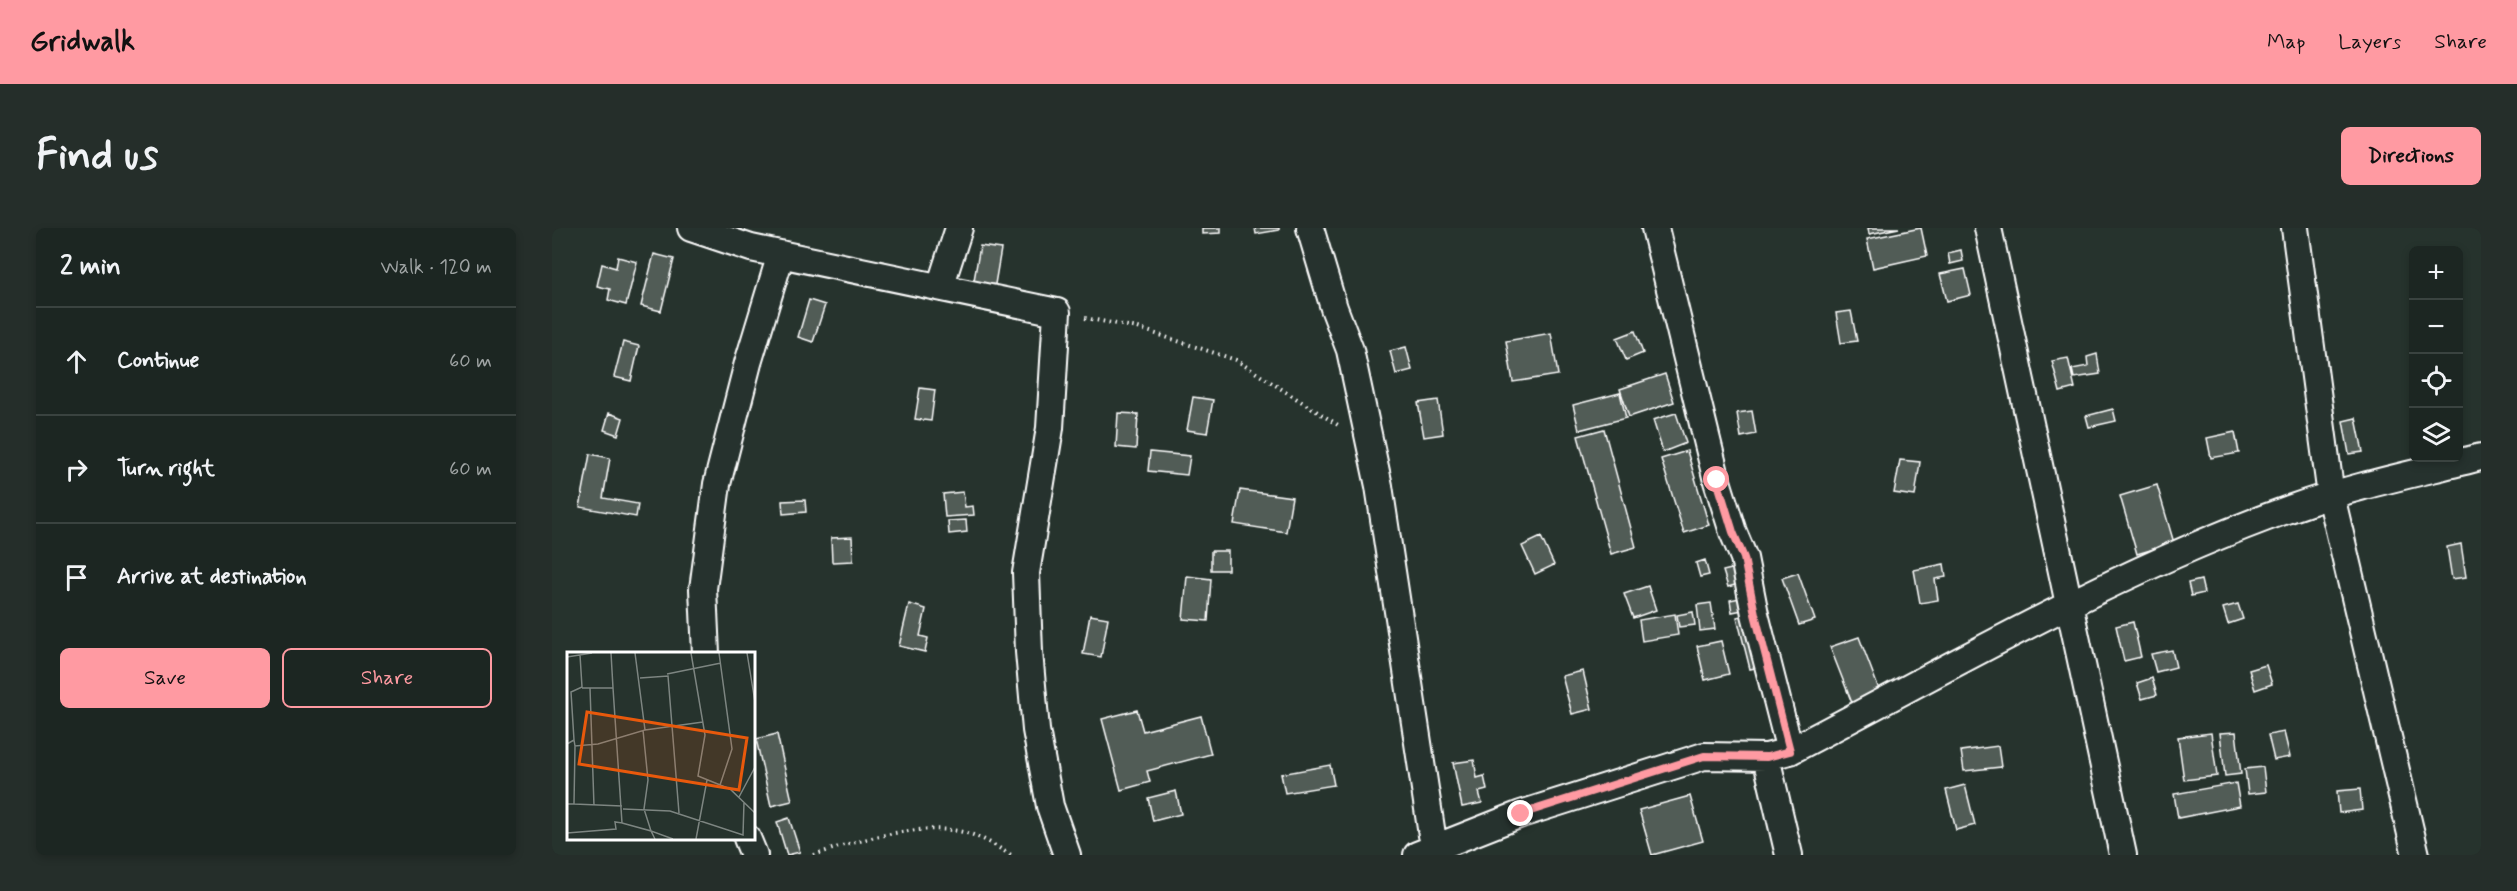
<!DOCTYPE html>
<meta charset="utf-8">
<style>
:root{--surface:#1c2622;--page:#252e2a;--text:#f1f3f6;--muted:#a0a5a5;--line:#3a4340;--accent:#ff9aa2}
body{margin:0;font-family:Mynerve,sans-serif;background:var(--page);color:var(--text)}
.controls{position:absolute;right:18px;top:18px;display:grid;overflow:hidden;border-radius:9px;box-shadow:0 3px 9px #0003}
.controls button{width:54px;height:54px;display:grid;place-items:center;padding:0;border:0;border-bottom:2px solid var(--line);background:var(--surface);color:var(--text);font:30px sans-serif}
.stop{position:absolute;width:18px;height:18px;margin:-14px;border:4px solid #ff9aa2;border-radius:50%;background:#fff}
.stop.end{background:#ff9aa2;border-color:#fff;box-shadow:0 2px 6px #0008}
.list{margin:0;padding:0;list-style:none}
h2{display:flex;justify-content:space-between;align-items:center;height:78px;margin:0;padding:0 24px;font-size:26px}
h2 small{font-size:20px;font-weight:400;color:var(--muted)}
.list li{display:grid;grid-template-columns:39px 1fr auto;gap:18px;align-items:center;box-sizing:border-box;height:108px;padding:0 24px;border-top:2px solid var(--line)}
.list b{display:block;font-size:22px;white-space:nowrap}
.list em{font-size:20px;font-style:normal;color:var(--muted)}
.actions{display:flex;gap:12px;padding:18px 24px}
.actions a{flex:1;padding:14px 0;border:2px solid var(--accent);border-radius:9px;text-align:center;font-size:21px;color:var(--accent)}
.actions .main{background:var(--accent);color:#111}
.icon{flex:none;width:33px;height:33px;fill:none;stroke:currentColor;stroke-width:2;stroke-linecap:round;stroke-linejoin:round}
.map{position:relative;flex:none;width:1929px;height:627px;overflow:hidden;border-radius:9px}
header{display:flex;align-items:center;gap:36px;box-sizing:border-box;height:84px;padding:0 30px;background:var(--accent);color:#111}
header strong{font-size:28px}
nav{display:flex;gap:33px;margin-inline-start:auto;font-size:21px}
.intro{display:flex;align-items:center;justify-content:space-between;box-sizing:border-box;height:144px;padding:0 36px}
h1{margin:0;font-size:42px}
.button{padding:15px 27px;border-radius:9px;background:var(--accent);color:#111;font-size:21px;font-weight:700}
main{display:flex;gap:36px;padding:0 36px}
aside{flex:1;background:var(--surface);border-radius:9px;box-shadow:0 3px 9px #0003}
.map>svg:first-child{display:block}
.building{fill:#515c57;stroke:#fff;stroke-width:1.5}
.lines{fill:none;stroke-linecap:round;stroke-linejoin:round}
.minor-casing{stroke:#fff;stroke-width:30}
.path{stroke:#fff;stroke-width:4;stroke-dasharray:1.5 4.5;stroke-linecap:butt}
.minor{stroke:#26332d;stroke-width:26}
.route{stroke:#ff9aa2;stroke-width:8}
.inset-road{fill:none;stroke:#7d8581;stroke-width:1.5}
.view{fill:#e8590c;fill-opacity:0.15;stroke:#e8590c;stroke-width:3}
.inset-edge{fill:none;stroke:#fff;stroke-width:3}
</style>
<header>
<strong>Gridwalk</strong>
<nav><a>Map</a><a>Layers</a><a>Share</a></nav>
</header>
<div class="intro"><h1>Find us</h1><a class="button">Directions</a></div>
<main>
<aside>
<h2>2 min<small>Walk · 120 m</small></h2>
<ul class="list">
<li><svg class="icon" aria-label="ahead" viewBox="0 0 24 24"><path d="M12 20V5M6 11l6-6 6 6"/></svg><div><b>Continue</b></div><em>60 m</em></li>
<li><svg class="icon" aria-label="right" viewBox="0 0 24 24"><path d="M7 20v-9h11M14 6l5 5-5 5"/></svg><div><b>Turn right</b></div><em>60 m</em></li>
<li><svg class="icon" aria-label="arrive" viewBox="0 0 24 24"><path d="M6 21V4h12l-3 4 3 4H6"/></svg><div><b>Arrive at destination</b></div></li>
</ul>
<div class="actions"><a class="main">Save</a><a>Share</a></div>
</aside>
<div class="map">
<svg width="1929" height="627" viewBox="0 0 1929 627">
<rect width="100%" height="100%" fill="#26332d"/>
<filter id="ink" filterUnits="userSpaceOnUse"><feTurbulence type="fractalNoise" baseFrequency=".0167" numOctaves="2"/><feDisplacementMap in="SourceGraphic" scale="12" xChannelSelector="R" yChannelSelector="G"/><feConvolveMatrix kernelMatrix="1 2 1 2 8 2 1 2 1" color-interpolation-filters="sRGB"/></filter>
<g filter="url(#ink)">
<path class="building" d="M650,0H669V5L650,6Z
M703,0H727V2L704,6Z
M1316,0H1347L1317,6Z
M1369,0L1375,28L1321,40L1315,11Z
M428,18L449,21L442,62L421,58Z
M1409,22L1411,33L1398,36L1396,25Z
M102,26L122,31L109,83L89,78Z
M66,29L85,34L74,77L56,72L58,61L45,58L50,36L64,40Z
M1413,41L1419,67L1395,73L1388,46Z
M257,72L273,77L261,114L246,109Z
M1299,83L1305,113L1289,115L1284,85Z
M1083,103L1091,125L1074,132L1065,110Z
M999,105L1006,147L961,154L954,113Z
M71,114L87,118L79,153L62,149Z
M854,119L860,142L844,146L838,123Z
M1545,126L1548,146L1522,150L1520,141L1536,138L1535,129Z
M1516,130L1523,160L1508,164L1500,133Z
M1113,146L1122,174L1077,189L1068,161Z
M368,160L383,162L379,193L363,191Z
M1068,165L1074,190L1027,202L1021,177Z
M641,169L661,172L655,205L635,202Z
M886,172L891,206L872,209L866,175Z
M1561,181L1564,193L1537,199L1534,188Z
M1200,183L1204,206L1189,209L1185,185Z
M57,185L71,190L66,207L52,202Z
M566,185L586,186L584,221L564,219Z
M1124,185L1134,215L1111,224L1101,192Z
M1804,190L1811,224L1797,226L1791,193Z
M1052,201L1084,319L1059,326L1026,208Z
M1683,204L1687,225L1659,230L1655,210Z
M1135,223L1157,297L1132,305L1109,231Z
M598,224L638,228L635,247L596,243Z
M38,226L58,230L51,270L86,276L84,289L28,279Z
M1348,232L1368,234L1363,268L1342,265Z
M1605,257L1622,315L1585,326L1568,268Z
M688,262L740,269L734,304L682,296Z
M411,264L413,279L421,278L422,287L393,289L391,266Z
M253,272L254,284L231,286L230,273Z
M414,292L415,304L397,306L396,293Z
M300,309L301,333L280,334L279,310Z
M989,309L1002,337L983,346L970,318Z
M1909,316L1914,349L1900,351L1895,319Z
M659,323H676V342H659Z
M1153,332L1157,347L1148,349L1144,335Z
M1392,336L1394,349L1383,351L1386,372L1368,375L1362,342Z
M1188,339L1193,354L1176,359L1171,343Z
M1246,345L1263,392L1247,397L1230,350Z
M635,348L659,351L656,393L631,391Z
M1649,352L1652,365L1639,368L1636,355Z
M1096,358L1104,382L1081,390L1072,366Z
M1193,369L1196,381L1180,384L1178,372Z
M1159,375L1163,401L1148,403L1145,377Z
M357,376L374,381L368,408L376,410L373,424L347,418Z
M1686,376L1691,391L1676,396L1671,380Z
M1141,384L1143,397L1127,399L1125,387Z
M1200,385L1212,438L1198,441L1185,389Z
M1123,386L1126,407L1090,413L1087,392Z
M538,387L556,390L549,429L531,426Z
M1581,394L1589,429L1572,433L1564,398Z
M1307,409L1328,464L1300,475L1278,419Z
M1169,413L1177,446L1153,452L1145,418Z
M1620,422L1624,439L1604,444L1599,426Z
M1714,437L1720,456L1703,462L1697,442Z
M1031,443L1040,481L1020,486L1010,448Z
M1600,450L1605,467L1590,471L1585,455Z
M585,482L591,503L649,488L659,526L595,543L598,554L569,562L550,491Z
M1684,504L1689,546L1673,548L1668,505Z
M1732,504L1738,529L1722,532L1716,507Z
M1659,505L1665,548L1632,552L1626,509Z
M225,506L240,573L219,578L204,511Z
M1446,518L1449,539L1412,543L1409,523Z
M922,532L925,550L932,548L935,562L927,564L930,575L910,579L901,535Z
M778,537L782,557L733,565L729,546Z
M1711,539L1714,564L1696,566L1693,541Z
M1684,555L1688,578L1626,590L1622,566Z
M1413,557L1423,597L1404,602L1394,562Z
M1808,561L1810,582L1787,585L1785,563Z
M624,563L629,586L601,593L596,570Z
M1138,568L1151,613L1100,627L1087,582Z
M237,590L248,624L235,627L225,594Z"/>
<g class="lines">
<defs>
<path id="minor" d="M139,0L199,20L505,84L498,200L474,345L477,424L484,502L498,578L515,627
M758,0L782,80L798,122L827,258L880,607L887,627
M1103,0L1165,253L1181,304L1192,330L1203,386L1238,523
M1436,0L1571,627
M1743,0L1779,268L1864,627
M388,59L407,0
M154,426L151,361L165,256L196,135L229,26
M195,610L202,627
M865,627L969,586L1152,528L1214,529
M1237,627L1214,529L1238,523C1403,437 1565,342 1740,280C1801,258 1866,245 1929,229"/>
</defs>
<use href="#minor" class="minor-casing"/>
<path class="path" d="M533,90L586,100L684,132L786,197
M262,627C307,612 381,589 426,609C437,613 448,621 459,627"/>
<use href="#minor" class="minor"/>
</g>
</g>
<g class="lines" filter="url(#ink)">
<path class="route" d="M969,586L1152,528L1215,529L1238,523L1203,386L1192,330L1181,304L1165,252"/>
</g>
<g transform="translate(15 424)">
<rect width="188" height="188" fill="#26332d"/>
<path class="inset-road" d="M124,1L138,83L131,124L163,137L188,161M152,1L165,97L153,133M180,1L188,50M0,5L25,1M100,22L154,11M73,26L101,24L112,161M15,36H46L44,1M23,36L27,154M76,78L81,128L77,157L84,179L106,187M78,78L136,70M7,88L8,94L31,92L78,78L68,1M0,92L7,88L4,40L15,35L13,3M172,145L188,115M0,152H7L8,94M7,152L55,154M56,157L103,159L176,183L177,150M55,171L84,179L88,187M0,181L49,177L48,170L55,171L46,36M129,187L140,128"/>
<path class="view" d="M20,60L180,86L172,138L12,112Z"/>
<rect width="188" height="188" class="inset-edge"/>
</g>
</svg>
<div class="controls">
<button>+</button>
<button>−</button>
<button><svg class="icon" aria-label="locate" viewBox="0 0 24 24"><circle cx="12" cy="12" r="6"/><path d="M12 2v4M12 18v4M2 12h4M18 12h4"/></svg></button>
<button><svg class="icon" aria-label="layers" viewBox="0 0 24 24"><path d="M12 4l9 5-9 5-9-5zM3 14l9 5 9-5"/></svg></button>
</div>
<div class="stop" style="left:1165px;top:252px"></div>
<div class="stop end" style="left:969px;top:586px"></div>
</div>
</main>
